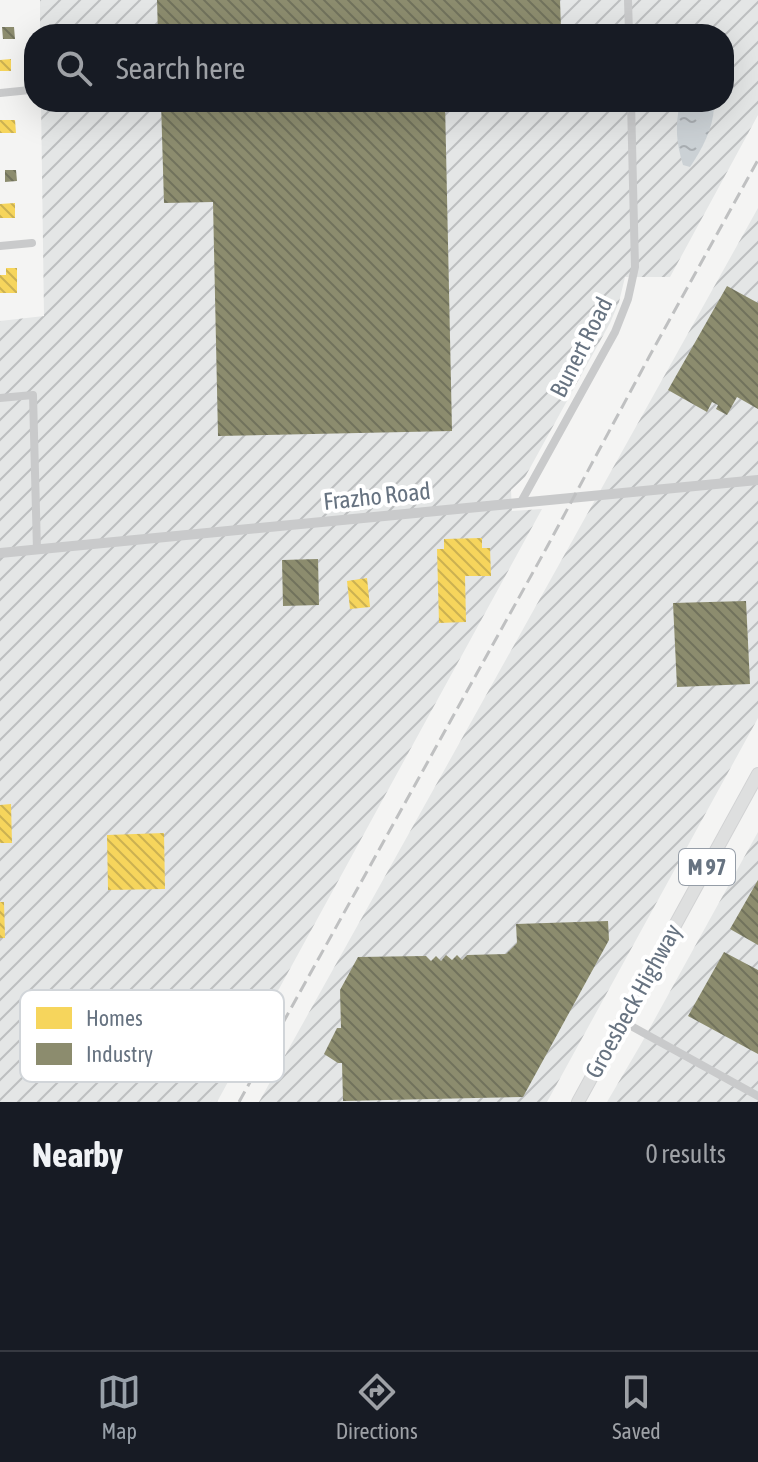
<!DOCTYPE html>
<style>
:root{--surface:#171b24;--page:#20242c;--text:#f1f3f6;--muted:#9ea1a6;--line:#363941;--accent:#98a0a9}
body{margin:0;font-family:"Asap Condensed",sans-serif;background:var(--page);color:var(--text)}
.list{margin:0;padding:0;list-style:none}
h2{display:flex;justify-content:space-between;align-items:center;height:104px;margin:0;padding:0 32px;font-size:34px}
h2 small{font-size:26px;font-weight:400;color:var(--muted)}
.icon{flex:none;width:44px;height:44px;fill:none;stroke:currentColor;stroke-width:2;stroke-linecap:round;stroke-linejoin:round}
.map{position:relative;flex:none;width:758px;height:1102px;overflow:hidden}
.search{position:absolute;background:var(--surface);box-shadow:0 8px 32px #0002;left:24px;right:24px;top:24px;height:88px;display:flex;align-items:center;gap:20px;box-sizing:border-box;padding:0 28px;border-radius:32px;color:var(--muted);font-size:30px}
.sheet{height:248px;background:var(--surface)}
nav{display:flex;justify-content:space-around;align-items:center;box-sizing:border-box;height:112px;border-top:2px solid var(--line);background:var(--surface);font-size:22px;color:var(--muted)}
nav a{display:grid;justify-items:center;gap:4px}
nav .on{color:var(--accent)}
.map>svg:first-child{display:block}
.industrial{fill:url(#industrial-furrows)}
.water{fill:url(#water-ripples)}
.homes{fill:url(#homes-back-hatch)}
.industry{fill:url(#industry-back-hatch)}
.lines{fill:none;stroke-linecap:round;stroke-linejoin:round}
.primary-casing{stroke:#d1d2d3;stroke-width:14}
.minor{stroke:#c9cacb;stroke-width:8}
.tertiary{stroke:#c9cacb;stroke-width:10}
.primary{stroke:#dedfdf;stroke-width:12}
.rail{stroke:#bfc0c1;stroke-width:3;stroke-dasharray:12 6;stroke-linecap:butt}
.labels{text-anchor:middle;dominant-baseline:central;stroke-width:8;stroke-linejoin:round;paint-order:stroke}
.shield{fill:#fff;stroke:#959da7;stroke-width:2}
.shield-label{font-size:22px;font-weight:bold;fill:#677381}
.street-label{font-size:24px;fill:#677381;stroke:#fff}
.key{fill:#fff;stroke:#d1d5d9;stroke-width:2}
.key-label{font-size:22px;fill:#677381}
</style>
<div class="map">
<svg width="758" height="1102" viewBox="0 0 758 1102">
<defs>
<pattern id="industrial-furrows" width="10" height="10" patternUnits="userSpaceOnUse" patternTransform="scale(2)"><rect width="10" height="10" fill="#e4e6e6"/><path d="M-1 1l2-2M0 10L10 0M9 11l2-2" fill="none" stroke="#bdbfc0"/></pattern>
<pattern id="water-ripples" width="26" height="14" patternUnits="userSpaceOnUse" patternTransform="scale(2)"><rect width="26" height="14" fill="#cbd1d5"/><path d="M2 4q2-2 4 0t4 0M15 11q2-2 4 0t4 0" fill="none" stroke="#a9aeb2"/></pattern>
<pattern id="homes-back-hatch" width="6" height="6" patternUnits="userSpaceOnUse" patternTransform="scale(2)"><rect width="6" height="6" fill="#f6d55c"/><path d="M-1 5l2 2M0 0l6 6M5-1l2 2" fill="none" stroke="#cbb151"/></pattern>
<pattern id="industry-back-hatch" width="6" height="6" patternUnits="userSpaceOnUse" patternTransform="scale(2)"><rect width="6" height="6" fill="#8c8c6e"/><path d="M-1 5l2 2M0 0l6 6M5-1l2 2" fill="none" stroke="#71725c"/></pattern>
</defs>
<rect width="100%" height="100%" fill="#f4f4f3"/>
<path class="industrial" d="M40,0H758V115L670,277H625L619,302L610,323L525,477L511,490L512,511L542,509L217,1102H0V321L44,316L41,102H724V34H40Z
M758,208V718L547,1102H259Z
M758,832V1102H607L641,1044Z"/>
<path class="water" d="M680,102H710L714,107C713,129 702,149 690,167L683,165C676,142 675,126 680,102Z"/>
<path class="homes" d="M11,59V71H0V60Z
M0,120H15L16,133H0Z
M15,203V218H0V204Z
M6,268H17V293H0V275H6Z
M482,538V548H490L491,576H465L466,622L439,623L437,549H444V539Z
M367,578L370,607L350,609L347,581Z
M11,804L12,843H0V805Z
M164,833L165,889L108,890L107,835Z
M0,902H4L5,938H0Z"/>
<path class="industry" d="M157,0H560L561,30L444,34H158Z
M2,27H14L15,39H3Z
M161,102H445L452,431L218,436L213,202L164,203Z
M5,170H16L17,181L5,182Z
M727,286L758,303V409L737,397L727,415L716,409L718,405L712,402L707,412L668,390Z
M318,559L319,605L283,606L282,560Z
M746,601L750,684L677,687L673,603Z
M758,880V945L730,929Z
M608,921L609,940L523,1097L343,1101L342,1063H338L324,1054L337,1028H341L340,990L358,957L426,956L431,961L436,956L441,961L446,955L452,960L457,955L462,960L467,955L506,954L517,943L516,924Z
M724,952L758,970V1054L688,1016Z"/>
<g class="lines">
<defs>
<path id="primary" d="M578,1102L758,774"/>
</defs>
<use href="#primary" class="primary-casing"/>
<path class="minor" d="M628,0L629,34
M0,93L30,90
M0,246L32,243
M0,398L33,395L37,550
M521,502L615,332L628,299L635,267L631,102
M622,1021L758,1096"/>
<path class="tertiary" d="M0,553L758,480"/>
<use href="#primary" class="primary"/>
<path class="rail" d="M239,1102L547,547L649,357L758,160"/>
</g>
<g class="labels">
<rect class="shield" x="679" y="849" width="56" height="36" rx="6"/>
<g class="shield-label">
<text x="707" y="867">M 97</text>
</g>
<g class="street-label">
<text transform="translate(581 347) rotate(-63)">Bunert Road</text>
<text transform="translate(377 496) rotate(-6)">Frazho Road</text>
<text transform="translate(633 1001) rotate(-61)">Groesbeck Highway</text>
</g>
</g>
<rect x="20" y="990" width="264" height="92" rx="12" class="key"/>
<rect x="36" y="1007" width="36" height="22" fill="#f6d55c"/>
<rect x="36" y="1043" width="36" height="22" fill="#8c8c6e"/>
<g class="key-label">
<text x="86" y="1026">Homes</text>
<text x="86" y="1062">Industry</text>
</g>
</svg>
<div class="search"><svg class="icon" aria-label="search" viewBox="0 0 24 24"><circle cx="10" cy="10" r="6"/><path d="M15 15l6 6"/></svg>Search here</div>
</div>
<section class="sheet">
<h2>Nearby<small>0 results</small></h2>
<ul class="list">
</ul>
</section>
<nav>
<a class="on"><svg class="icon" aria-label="map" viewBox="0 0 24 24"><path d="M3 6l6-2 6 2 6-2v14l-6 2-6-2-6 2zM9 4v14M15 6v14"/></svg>Map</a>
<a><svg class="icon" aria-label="directions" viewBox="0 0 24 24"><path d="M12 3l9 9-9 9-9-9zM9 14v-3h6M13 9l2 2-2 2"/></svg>Directions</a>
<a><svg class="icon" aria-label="saved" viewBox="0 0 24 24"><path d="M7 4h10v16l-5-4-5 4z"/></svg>Saved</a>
</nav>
